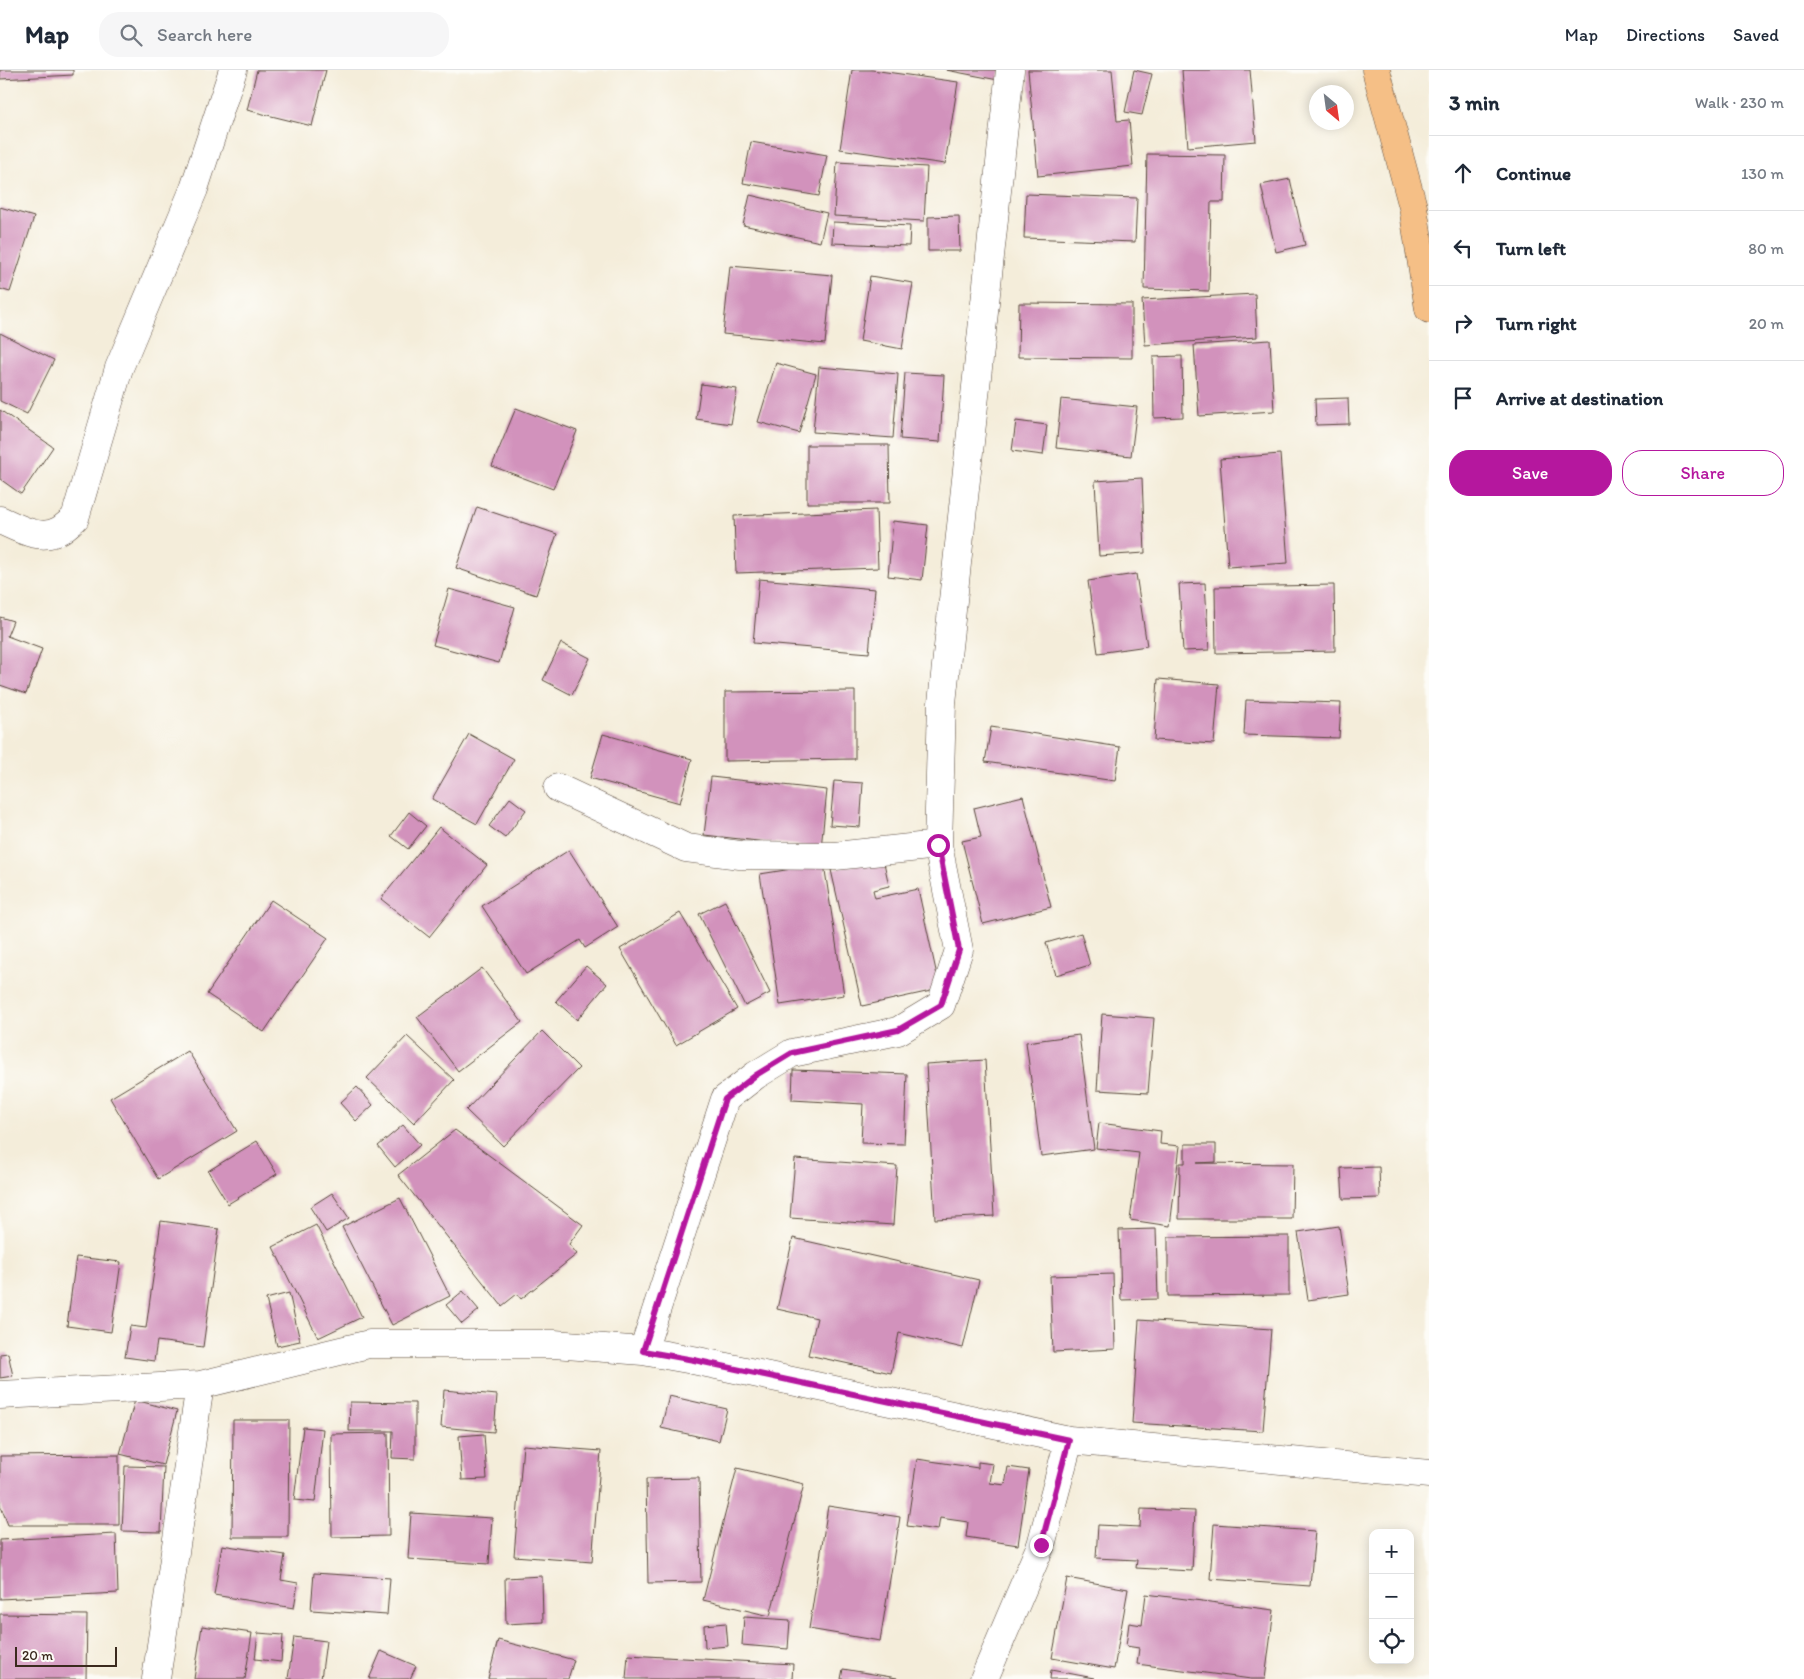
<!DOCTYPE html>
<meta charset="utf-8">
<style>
:root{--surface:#fff;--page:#f6f6f7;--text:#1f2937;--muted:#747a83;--line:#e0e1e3;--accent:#b5179e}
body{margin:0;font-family:Itim,sans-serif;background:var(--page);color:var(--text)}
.controls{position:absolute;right:15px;bottom:15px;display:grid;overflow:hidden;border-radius:10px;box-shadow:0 2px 12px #0003}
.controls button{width:45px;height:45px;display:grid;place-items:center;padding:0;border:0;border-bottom:1px solid var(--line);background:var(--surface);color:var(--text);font:25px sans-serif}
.compass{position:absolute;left:1309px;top:15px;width:45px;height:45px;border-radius:50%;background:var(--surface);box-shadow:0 2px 12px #0003;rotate:151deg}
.scale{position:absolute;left:15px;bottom:12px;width:102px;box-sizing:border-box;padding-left:5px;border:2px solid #3b2a1e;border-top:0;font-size:14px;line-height:18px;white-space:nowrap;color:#3b2a1e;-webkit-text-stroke:4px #fdfcf7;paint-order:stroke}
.stop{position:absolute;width:15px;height:15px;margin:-11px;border:4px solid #b5179e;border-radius:50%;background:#fff}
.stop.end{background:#b5179e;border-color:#fff;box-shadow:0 1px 5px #0008}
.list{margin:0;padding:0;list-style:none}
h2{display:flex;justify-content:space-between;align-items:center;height:65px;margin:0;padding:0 20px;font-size:21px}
h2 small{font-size:16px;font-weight:400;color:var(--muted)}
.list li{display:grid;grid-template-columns:32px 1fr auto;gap:15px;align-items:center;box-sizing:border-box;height:75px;padding:0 20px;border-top:1px solid var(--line)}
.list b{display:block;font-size:19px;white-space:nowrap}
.list em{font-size:16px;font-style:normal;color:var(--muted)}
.actions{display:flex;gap:10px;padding:15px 20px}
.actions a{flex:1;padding:11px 0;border:1px solid var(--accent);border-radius:20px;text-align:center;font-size:18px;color:var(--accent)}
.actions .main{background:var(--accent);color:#fff}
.icon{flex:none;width:28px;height:28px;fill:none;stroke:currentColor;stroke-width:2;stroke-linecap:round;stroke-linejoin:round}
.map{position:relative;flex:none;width:1429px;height:1609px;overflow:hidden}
header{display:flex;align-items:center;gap:30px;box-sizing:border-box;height:70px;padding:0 25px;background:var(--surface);border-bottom:1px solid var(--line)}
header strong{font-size:24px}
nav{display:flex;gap:28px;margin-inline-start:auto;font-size:18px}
.search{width:350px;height:45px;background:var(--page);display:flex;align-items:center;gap:12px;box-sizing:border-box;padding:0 18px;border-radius:20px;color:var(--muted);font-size:19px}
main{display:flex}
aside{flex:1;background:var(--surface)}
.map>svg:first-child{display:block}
.building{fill:#d292bc}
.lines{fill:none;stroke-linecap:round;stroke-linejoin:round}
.minor-casing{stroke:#57473a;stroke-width:29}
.primary-casing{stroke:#57473a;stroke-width:29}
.minor{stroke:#fff;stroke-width:28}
.primary{stroke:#f5bf86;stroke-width:28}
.route{stroke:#b5179e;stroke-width:6}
</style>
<header>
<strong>Map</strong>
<div class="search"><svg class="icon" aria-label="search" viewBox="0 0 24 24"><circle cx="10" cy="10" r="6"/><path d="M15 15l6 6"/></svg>Search here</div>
<nav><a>Map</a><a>Directions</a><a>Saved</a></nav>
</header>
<main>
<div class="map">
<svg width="1429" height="1609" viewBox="0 0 1429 1609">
<rect width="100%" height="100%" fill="#fdfcf7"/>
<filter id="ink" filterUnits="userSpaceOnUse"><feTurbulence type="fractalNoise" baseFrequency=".02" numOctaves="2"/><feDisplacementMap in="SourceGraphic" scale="10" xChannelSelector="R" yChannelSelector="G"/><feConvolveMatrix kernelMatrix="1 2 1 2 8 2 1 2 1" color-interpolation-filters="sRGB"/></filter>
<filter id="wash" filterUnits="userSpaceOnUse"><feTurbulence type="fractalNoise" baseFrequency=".0096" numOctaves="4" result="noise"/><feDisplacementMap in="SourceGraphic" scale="20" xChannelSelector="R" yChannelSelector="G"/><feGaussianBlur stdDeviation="1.12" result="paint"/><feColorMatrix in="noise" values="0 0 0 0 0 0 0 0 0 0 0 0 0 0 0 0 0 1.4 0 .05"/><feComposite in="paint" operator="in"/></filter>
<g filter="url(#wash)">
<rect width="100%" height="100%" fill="#f4edda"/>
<g id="blocks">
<path class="building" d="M0,0H73V5L0,9Z
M257,0H326L312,56L247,40Z
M852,0H872L958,12L945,94L840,79Z
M946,0H1000L998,10Z
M1028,0H1112L1117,51L1129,50L1133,96L1038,106Z
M1134,0L1152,4L1142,45L1125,42Z
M1182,0H1250L1256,71L1188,77Z
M751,72L827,85L819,126L743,113Z
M1147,84L1225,85L1224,132H1211L1209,221L1144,219Z
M837,92L927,97L924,151L834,146Z
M1290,109L1305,175L1276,182L1261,115Z
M1026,124L1137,128L1135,172L1024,168Z
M750,125L827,143L820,172L743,155Z
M0,137L34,147L10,222L0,219Z
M959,146L960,181H928V147Z
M833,152L910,156L909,176L832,173Z
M730,196L832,205L825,274L723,264Z
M870,206L913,213L902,279L860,271Z
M1255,224L1257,267L1145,275L1142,230Z
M1019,233L1132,234V288L1018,287Z
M0,263L54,290L27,344L0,331Z
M1270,270L1274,341L1199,346L1194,275Z
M1182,286L1183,347L1154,348L1153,287Z
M776,293L816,304L799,363L758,352Z
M819,297L898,304L893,368L813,362Z
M905,303L944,305L940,372L900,369Z
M701,314L737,319L731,354L696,349Z
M1348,328L1349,354L1316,355L1315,329Z
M1061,329L1137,337L1131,386L1056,378Z
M516,338L577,361L553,419L492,396Z
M0,340L53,377L21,424L0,409Z
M1016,351L1047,355L1043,385L1012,381Z
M807,375H889L890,433H807Z
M1280,384L1288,493L1228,497L1220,389Z
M1142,408L1145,483L1099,486L1095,411Z
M477,437L557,464L536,525L456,498Z
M876,440L878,498L736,503L734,446Z
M893,451L928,455L922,510L888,506Z
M1136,504L1147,576L1098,583L1088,511Z
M759,509L875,519L869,583L753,573Z
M1205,513L1209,580L1183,581L1179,514Z
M1334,515L1335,581L1216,583L1215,517Z
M449,519L515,537L499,593L433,575Z
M0,547L13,551L7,566L42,579L26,624L0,615Z
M561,573L590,588L572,625L543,610Z
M1158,609L1219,614L1214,674L1154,670Z
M855,621V689L725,691V622Z
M1246,630L1341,633L1339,668L1244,665Z
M991,657L1120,677L1115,711L985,692Z
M469,664L514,689L477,754L432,729Z
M603,664L692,689L680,733L590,708Z
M711,707L827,720L821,778L704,765Z
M834,711L863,713L860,757L830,755Z
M1023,726L1051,837L983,854L962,771L981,767L974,738Z
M510,728L526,740L505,768L489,756Z
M409,742L426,756L408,779L391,766Z
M439,757L487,795L429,867L381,829Z
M569,780L618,857L585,878L580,870L526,904L482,836Z
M883,788L889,816L873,820L875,828L918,819L940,919L862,936L831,800Z
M824,794L844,925L780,935L760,804Z
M271,830L328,868L264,962L207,924Z
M725,831L770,923L745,936L699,844Z
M680,843L737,939L676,975L620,879Z
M1081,863L1090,895L1056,905L1046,873Z
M586,896L607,914L577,950L556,931Z
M482,898L522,952L458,1001L417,947Z
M1102,944L1154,948L1148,1023L1097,1020Z
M542,961L579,998L503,1076L466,1040Z
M1079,965L1094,1079L1041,1086L1026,972Z
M407,966L454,1010L414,1053L367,1008Z
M188,981L237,1061L158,1109L110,1028Z
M985,990L994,1146L935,1149L926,994Z
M793,1000L907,1004L904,1074L861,1073L863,1034L792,1030Z
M357,1017L373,1035L356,1051L340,1033Z
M1099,1053L1161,1061L1160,1074L1180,1076L1170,1156L1130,1150L1139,1083L1096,1078Z
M403,1055L420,1075L395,1097L378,1076Z
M455,1060L583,1155L569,1174L577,1184L521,1229L517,1224L502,1236L398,1105Z
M257,1071L277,1104L228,1134L208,1101Z
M1185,1074H1216V1092L1197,1093L1293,1094L1292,1149H1179L1180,1093H1185Z
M795,1089L897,1096L893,1155L790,1148Z
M1379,1097L1380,1128L1343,1129L1341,1098Z
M332,1123L349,1148L326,1162L310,1137Z
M400,1128L450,1226L392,1255L342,1157Z
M161,1151L219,1159L203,1277L157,1271L154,1291L125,1287L130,1256L146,1258Z
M316,1155L362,1247L318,1268L273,1177Z
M1339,1156L1349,1224L1308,1230L1298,1162Z
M1156,1159L1158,1229L1121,1230L1119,1160Z
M1289,1166V1225L1168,1226V1167Z
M793,1168L979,1210L963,1278L899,1263L891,1303L808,1285L817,1248L777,1239Z
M76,1187L121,1192L111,1262L67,1256Z
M1113,1204L1115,1279L1053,1282L1050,1206Z
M463,1221L479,1240L462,1254L446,1235Z
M289,1223L300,1271L277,1276L266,1229Z
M1139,1250L1271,1259L1263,1361L1132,1353Z
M8,1283L13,1306L0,1308V1284Z
M444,1320L497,1325L494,1362L441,1357Z
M669,1326L727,1339L719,1371L661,1358Z
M135,1330L177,1341L163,1395L120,1384Z
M350,1332L415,1333V1389L392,1388L393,1361H349Z
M233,1350H289L288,1467H232Z
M303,1357L323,1359L315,1432L294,1430Z
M388,1363L389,1466L332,1467L331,1364Z
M484,1364L487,1409L462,1410L459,1366Z
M523,1375L601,1381L592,1492L514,1486Z
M119,1385V1455H8L0,1434V1386Z
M917,1389L978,1398V1392L993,1394L990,1413L1005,1415L1008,1397L1029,1400L1018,1475L966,1467L968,1452L940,1448L938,1460L907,1456Z
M125,1396L164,1397L161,1462L122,1461Z
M737,1398L804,1414L770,1546L703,1530Z
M699,1408L701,1512L648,1513L646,1409Z
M828,1436L900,1447L880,1571L809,1559Z
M1141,1439L1195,1441L1192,1501L1136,1498L1137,1490L1096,1488L1098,1455L1140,1457Z
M411,1443L492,1448L489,1494L408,1489Z
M1214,1454L1315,1461L1310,1516L1210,1509Z
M116,1464L118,1523L0,1529V1470Z
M222,1475L285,1485L281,1510L298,1513L294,1538L214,1525Z
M314,1503L390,1508L387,1545L311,1540Z
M542,1506L543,1552L506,1554L505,1508Z
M1067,1508L1128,1519L1114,1599L1052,1588Z
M1146,1524L1274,1540L1265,1609H1251L1137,1594L1139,1578L1126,1576L1129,1553L1142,1555Z
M0,1544L87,1545L86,1609H0Z
M744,1547L790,1550L788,1579L742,1575Z
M726,1553L728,1576L705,1578L704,1555Z
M202,1556L252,1563L245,1609H194Z
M258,1563L283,1565L281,1592L255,1589Z
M294,1567L326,1571L321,1609H288Z
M498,1570L574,1590L568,1609H488Z
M381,1581L416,1596L410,1609H369Z
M628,1585L793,1594L792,1609H626Z
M843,1599L897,1608V1609H841Z
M1051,1600L1094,1608V1609H1050Z"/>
</g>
</g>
<g filter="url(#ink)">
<use href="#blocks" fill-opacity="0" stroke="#57473a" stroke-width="1"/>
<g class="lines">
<defs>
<path id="minor" d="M0,450C18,458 41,472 60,460C65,457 70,452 75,448L119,298L194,119L233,0
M558,718L686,778L740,785L835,786L938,775
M643,1281L725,1029L756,1005L792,983L898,961L941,935L959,880L938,775L942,633L1010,0
M0,1325L200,1315L369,1274H554L643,1281L693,1290L1069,1370L1429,1404
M156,1609L200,1315
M984,1609L1041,1475L1069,1370"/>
<path id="primary" d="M1376,0L1413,137L1429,239"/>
</defs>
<use href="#minor" class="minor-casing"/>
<use href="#primary" class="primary-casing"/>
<use href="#minor" class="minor"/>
<use href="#primary" class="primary"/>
</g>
</g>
<g class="lines" filter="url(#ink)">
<path class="route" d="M938,775L959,880L941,935L898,960L792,983L756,1005L725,1029L643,1281L694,1290L1069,1370L1041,1475"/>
</g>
</svg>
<div class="controls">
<button>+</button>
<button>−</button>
<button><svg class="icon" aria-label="locate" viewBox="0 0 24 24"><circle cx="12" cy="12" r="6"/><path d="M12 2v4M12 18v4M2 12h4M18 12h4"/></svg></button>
</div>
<svg class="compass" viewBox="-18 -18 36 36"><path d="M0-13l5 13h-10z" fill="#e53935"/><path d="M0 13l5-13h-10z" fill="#747a83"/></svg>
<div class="scale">20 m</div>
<div class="stop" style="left:938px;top:775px"></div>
<div class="stop end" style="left:1041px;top:1475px"></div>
</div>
<aside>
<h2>3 min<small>Walk · 230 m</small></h2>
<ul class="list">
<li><svg class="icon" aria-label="ahead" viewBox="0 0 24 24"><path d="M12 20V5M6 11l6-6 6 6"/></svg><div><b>Continue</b></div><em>130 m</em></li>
<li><svg class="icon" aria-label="left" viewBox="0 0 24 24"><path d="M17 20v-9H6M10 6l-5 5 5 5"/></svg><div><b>Turn left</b></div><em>80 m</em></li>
<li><svg class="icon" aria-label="right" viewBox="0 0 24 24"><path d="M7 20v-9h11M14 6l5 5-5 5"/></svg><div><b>Turn right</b></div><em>20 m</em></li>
<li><svg class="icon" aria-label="arrive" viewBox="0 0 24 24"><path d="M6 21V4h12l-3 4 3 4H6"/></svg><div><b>Arrive at destination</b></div></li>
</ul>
<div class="actions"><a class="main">Save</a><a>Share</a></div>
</aside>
</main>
